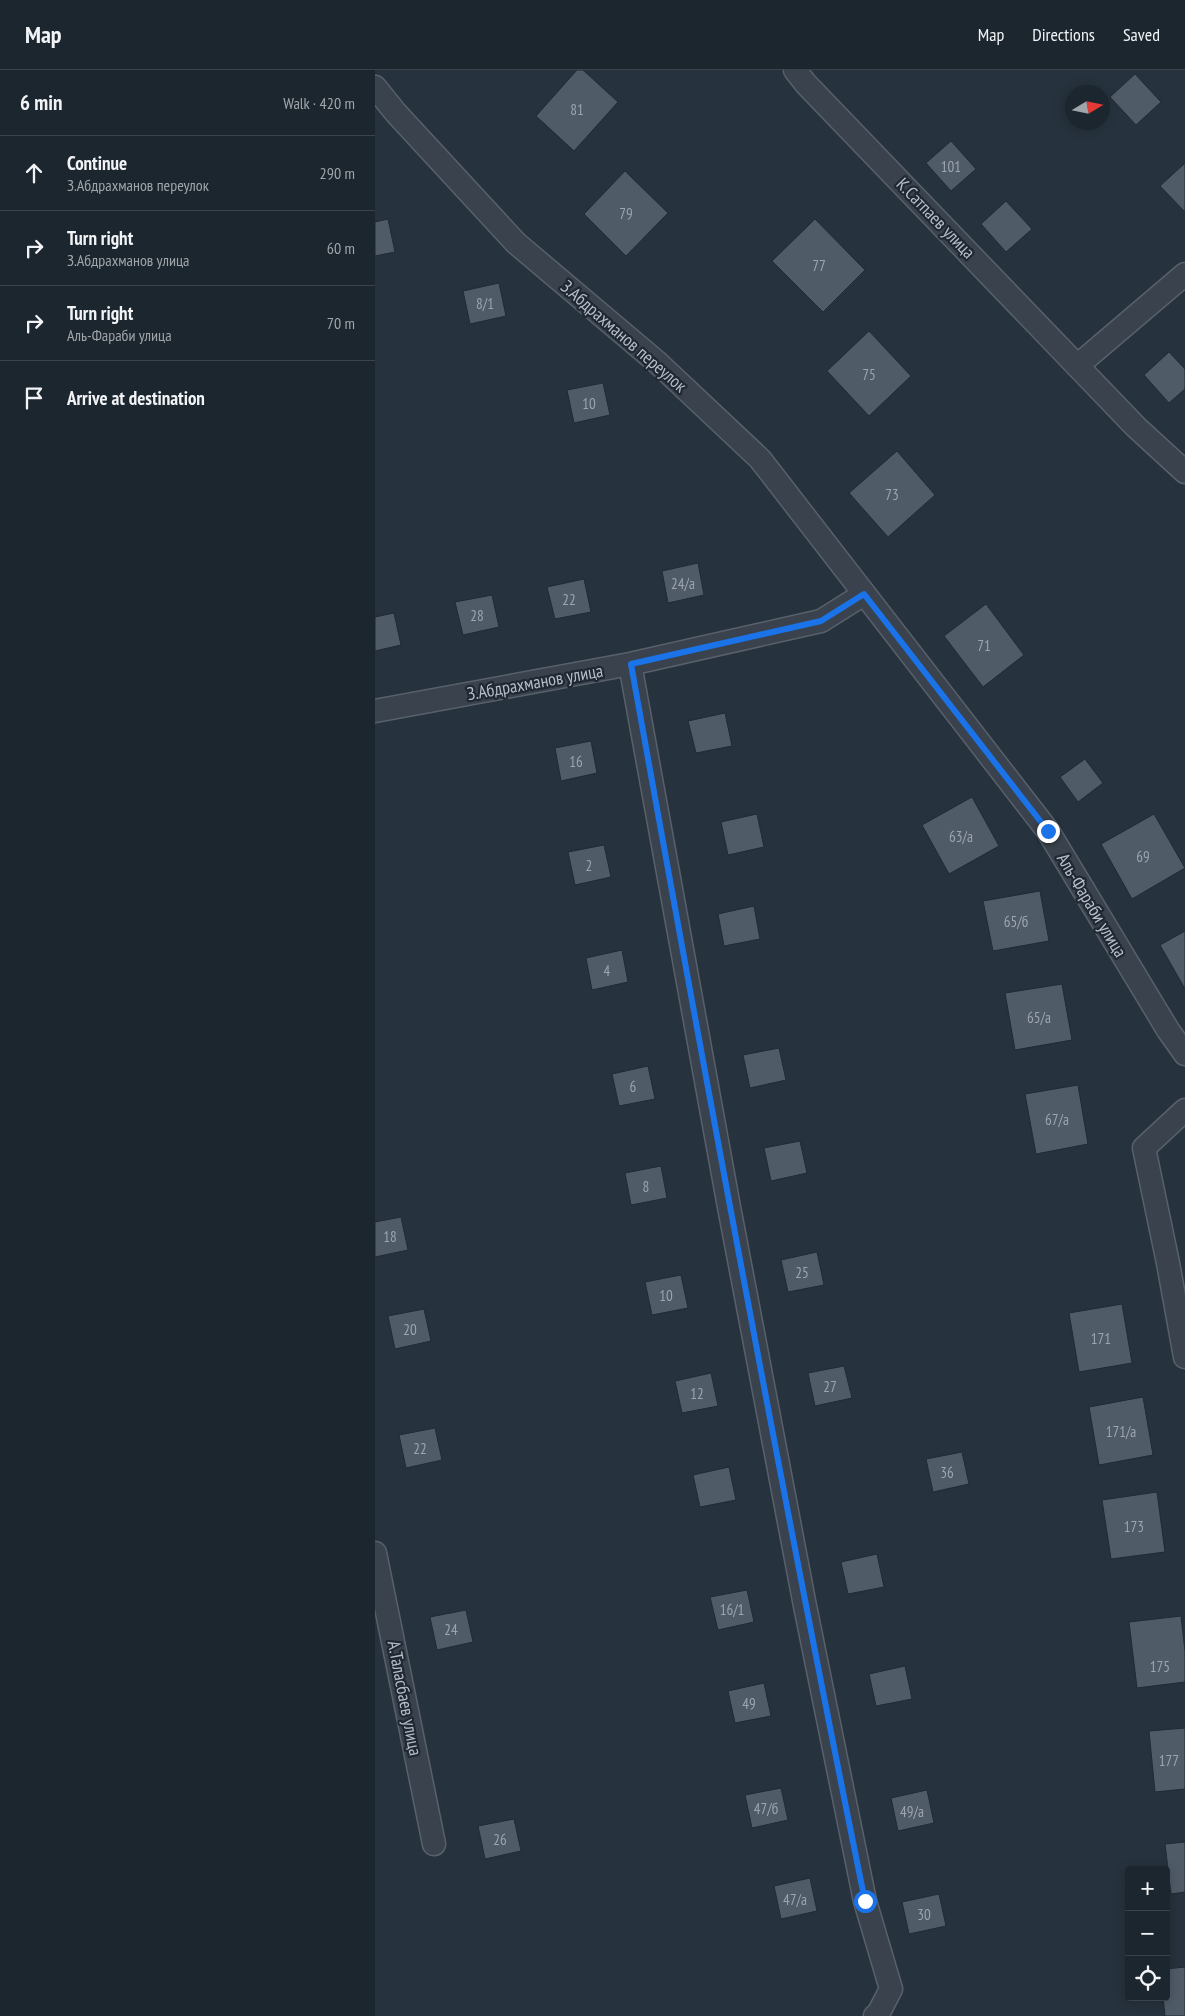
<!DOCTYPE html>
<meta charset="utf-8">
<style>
:root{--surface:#1c262e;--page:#252e36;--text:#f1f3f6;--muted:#a0a5aa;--line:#3a434a}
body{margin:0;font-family:"PT Sans Narrow",sans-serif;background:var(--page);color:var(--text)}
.controls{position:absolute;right:15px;bottom:15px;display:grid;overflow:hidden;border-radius:5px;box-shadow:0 2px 12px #0003}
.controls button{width:45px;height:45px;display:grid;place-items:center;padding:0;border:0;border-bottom:1px solid var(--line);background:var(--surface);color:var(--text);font:25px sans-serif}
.compass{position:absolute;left:690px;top:15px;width:45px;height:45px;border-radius:50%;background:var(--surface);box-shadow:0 2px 12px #0003;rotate:80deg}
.stop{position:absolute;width:15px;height:15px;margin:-11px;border:4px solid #1a73e8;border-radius:50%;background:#fff}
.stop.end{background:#1a73e8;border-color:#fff;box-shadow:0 1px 5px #0008}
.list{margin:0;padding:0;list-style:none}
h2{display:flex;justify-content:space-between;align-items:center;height:65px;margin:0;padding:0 20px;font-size:21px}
h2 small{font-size:16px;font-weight:400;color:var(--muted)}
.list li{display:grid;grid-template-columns:32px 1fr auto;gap:15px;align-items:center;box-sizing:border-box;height:75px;padding:0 20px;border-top:1px solid var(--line)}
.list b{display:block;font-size:19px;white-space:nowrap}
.list p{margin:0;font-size:16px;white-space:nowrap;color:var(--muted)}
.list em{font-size:16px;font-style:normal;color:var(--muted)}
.icon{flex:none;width:28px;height:28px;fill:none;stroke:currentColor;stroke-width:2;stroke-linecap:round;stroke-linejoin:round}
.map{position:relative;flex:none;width:810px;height:1946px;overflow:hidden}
header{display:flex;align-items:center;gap:30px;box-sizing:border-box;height:70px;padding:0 25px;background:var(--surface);border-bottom:1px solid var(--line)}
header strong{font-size:24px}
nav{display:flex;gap:28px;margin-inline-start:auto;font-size:18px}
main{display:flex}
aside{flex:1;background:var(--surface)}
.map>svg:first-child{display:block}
.building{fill:#505b68;stroke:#212a35}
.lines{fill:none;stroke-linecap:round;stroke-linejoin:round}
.minor-casing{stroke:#58616b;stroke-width:25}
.minor{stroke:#3a434d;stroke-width:22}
.route{stroke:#1a73e8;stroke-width:6}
.labels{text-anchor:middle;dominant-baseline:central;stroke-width:4.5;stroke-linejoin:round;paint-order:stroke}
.number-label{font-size:15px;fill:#9ca5b0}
.street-label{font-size:18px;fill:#b6bec8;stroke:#1f2833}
</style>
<header>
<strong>Map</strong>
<nav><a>Map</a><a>Directions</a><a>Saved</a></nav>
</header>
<main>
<aside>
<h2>6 min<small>Walk · 420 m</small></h2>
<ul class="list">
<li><svg class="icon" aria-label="ahead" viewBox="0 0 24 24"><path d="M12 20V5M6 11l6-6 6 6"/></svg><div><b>Continue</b><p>З.Абдрахманов переулок</p></div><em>290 m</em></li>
<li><svg class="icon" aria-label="right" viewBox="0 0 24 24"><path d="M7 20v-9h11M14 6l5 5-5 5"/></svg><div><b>Turn right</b><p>З.Абдрахманов улица</p></div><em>60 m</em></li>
<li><svg class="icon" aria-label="right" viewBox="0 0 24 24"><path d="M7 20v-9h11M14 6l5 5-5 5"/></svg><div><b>Turn right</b><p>Аль-Фараби улица</p></div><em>70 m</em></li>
<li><svg class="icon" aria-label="arrive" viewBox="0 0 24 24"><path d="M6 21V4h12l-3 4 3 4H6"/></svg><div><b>Arrive at destination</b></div></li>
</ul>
</aside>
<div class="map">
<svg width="810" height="1946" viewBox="0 0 810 1946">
<rect width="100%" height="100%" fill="#26323d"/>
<path class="building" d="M202,0H208L243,32L199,81L161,46Z
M760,4L786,32L761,55L735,27Z
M576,71L601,99L576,121L551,93Z
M810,93V142L785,116Z
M250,101L293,143L251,186L209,144Z
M631,131L657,159L631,182L606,154Z
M13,149L20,182L0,186V152Z
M440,149L490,200L448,242L397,191Z
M124,213L131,246L95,254L88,221Z
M494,261L536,306L494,346L452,301Z
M794,282L810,299V319L794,333L769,305Z
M228,313L235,345L199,353L192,320Z
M522,381L560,425L513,467L474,423Z
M323,493L329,525L293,533L287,501Z
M209,509L216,542L180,549L172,517Z
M117,525L124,557L88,565L80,532Z
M611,534L649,585L608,617L569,566Z
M19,543L26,575L0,581V547Z
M350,643L357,676L321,683L313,651Z
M216,671L222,703L186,711L180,678Z
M710,689L728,713L703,732L685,707Z
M597,727L624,776L574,804L547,755Z
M382,744L389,777L353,785L346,752Z
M779,744L810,798L757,829L726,774Z
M229,775L236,807L200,815L193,782Z
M665,821L674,871L618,881L608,831Z
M379,836L385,869L349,876L343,844Z
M810,861V919L785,875Z
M247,880L253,912L217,920L211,888Z
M687,914L697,970L640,980L630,923Z
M404,978L411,1010L375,1018L368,985Z
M273,996L280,1029L244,1036L237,1004Z
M703,1015L713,1074L661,1084L650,1024Z
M425,1071L432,1103L396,1111L389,1078Z
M286,1096L292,1128L256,1135L250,1103Z
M26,1147L33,1180L0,1187V1152Z
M442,1182L449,1215L413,1222L406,1190Z
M306,1205L313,1238L277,1245L270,1212Z
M747,1234L757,1293L704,1302L694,1243Z
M49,1239L56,1271L20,1279L13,1246Z
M469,1296L477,1328L440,1336L433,1303Z
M336,1303L343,1336L307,1343L300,1311Z
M768,1327L778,1385L724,1395L714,1337Z
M60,1358L67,1390L31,1398L24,1365Z
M587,1382L594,1414L558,1422L551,1389Z
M354,1397L361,1430L325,1437L318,1405Z
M782,1422L790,1482L736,1489L727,1430Z
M502,1484L509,1517L473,1524L466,1492Z
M372,1520L379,1552L343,1560L335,1527Z
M91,1540L98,1572L62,1580L55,1547Z
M806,1546L810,1581V1612L762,1618L754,1552Z
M530,1596L537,1629L501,1636L494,1604Z
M389,1613L396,1646L360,1653L353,1621Z
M810,1658V1719L780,1722L774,1661Z
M406,1718L413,1750L377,1758L370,1725Z
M552,1720L559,1753L523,1761L516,1728Z
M139,1749L146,1781L110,1789L103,1756Z
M810,1772V1822L796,1824L790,1774Z
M435,1808L442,1841L406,1849L399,1816Z
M564,1824L571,1856L534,1864L527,1832Z
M810,1897V1946H790L788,1927H791V1899Z"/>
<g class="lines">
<defs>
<path id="minor" d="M420,0L431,14L761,357L810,402
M0,17L21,43L141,173L283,293L385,389L673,761L793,960L810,984
M702,296L810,204
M255,594L354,1137L430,1536L490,1831L516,1919L502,1946H500
M0,641L255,594L446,551L489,524
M810,1040L769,1078L793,1193L810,1287
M0,1483L59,1774"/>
</defs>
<use href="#minor" class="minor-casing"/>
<use href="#minor" class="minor"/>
</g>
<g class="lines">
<path class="route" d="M490,1831C406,1420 330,1007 256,594L446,551L489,524L673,761"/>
</g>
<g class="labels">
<g class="number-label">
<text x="202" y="39">81</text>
<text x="576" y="96">101</text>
<text x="251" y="143">79</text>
<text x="444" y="195">77</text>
<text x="110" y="233">8/1</text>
<text x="494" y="304">75</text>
<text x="214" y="333">10</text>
<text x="517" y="424">73</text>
<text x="308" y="513">24/а</text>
<text x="194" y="529">22</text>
<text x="102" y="545">28</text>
<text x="609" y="575">71</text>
<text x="201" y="691">16</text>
<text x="586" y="766">63/а</text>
<text x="768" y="786">69</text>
<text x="214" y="795">2</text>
<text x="641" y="851">65/б</text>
<text x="232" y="900">4</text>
<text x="664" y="947">65/а</text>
<text x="258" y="1016">6</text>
<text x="682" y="1049">67/а</text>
<text x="271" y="1116">8</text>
<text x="15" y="1166">18</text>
<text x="427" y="1202">25</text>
<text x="291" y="1225">10</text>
<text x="35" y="1259">20</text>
<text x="726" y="1268">171</text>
<text x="455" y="1316">27</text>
<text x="322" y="1323">12</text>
<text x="746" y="1361">171/а</text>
<text x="45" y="1378">22</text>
<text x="572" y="1402">36</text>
<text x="759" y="1456">173</text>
<text x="357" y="1539">16/1</text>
<text x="76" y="1559">24</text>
<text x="785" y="1596">175</text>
<text x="374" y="1633">49</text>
<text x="794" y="1690">177</text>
<text x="391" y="1738">47/б</text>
<text x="537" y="1741">49/а</text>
<text x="125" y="1769">26</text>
<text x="420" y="1829">47/а</text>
<text x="549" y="1844">30</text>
</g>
<g class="street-label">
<text transform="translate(561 148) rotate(46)">К.Сатпаев улица</text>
<text transform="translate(249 266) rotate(41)">З.Абдрахманов переулок</text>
<text transform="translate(160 612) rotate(-10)">З.Абдрахманов улица</text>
<text transform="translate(717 835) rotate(59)">Аль-Фараби улица</text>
<text transform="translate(30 1628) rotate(79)">А.Таласбаев улица</text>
</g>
</g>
</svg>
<div class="controls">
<button>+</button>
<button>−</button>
<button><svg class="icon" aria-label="locate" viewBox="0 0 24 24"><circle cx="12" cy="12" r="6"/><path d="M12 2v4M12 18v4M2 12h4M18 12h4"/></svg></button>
</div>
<svg class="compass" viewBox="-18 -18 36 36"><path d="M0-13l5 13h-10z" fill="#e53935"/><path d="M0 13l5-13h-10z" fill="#a0a5aa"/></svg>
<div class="stop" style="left:490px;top:1831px"></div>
<div class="stop end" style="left:673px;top:761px"></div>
</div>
</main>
